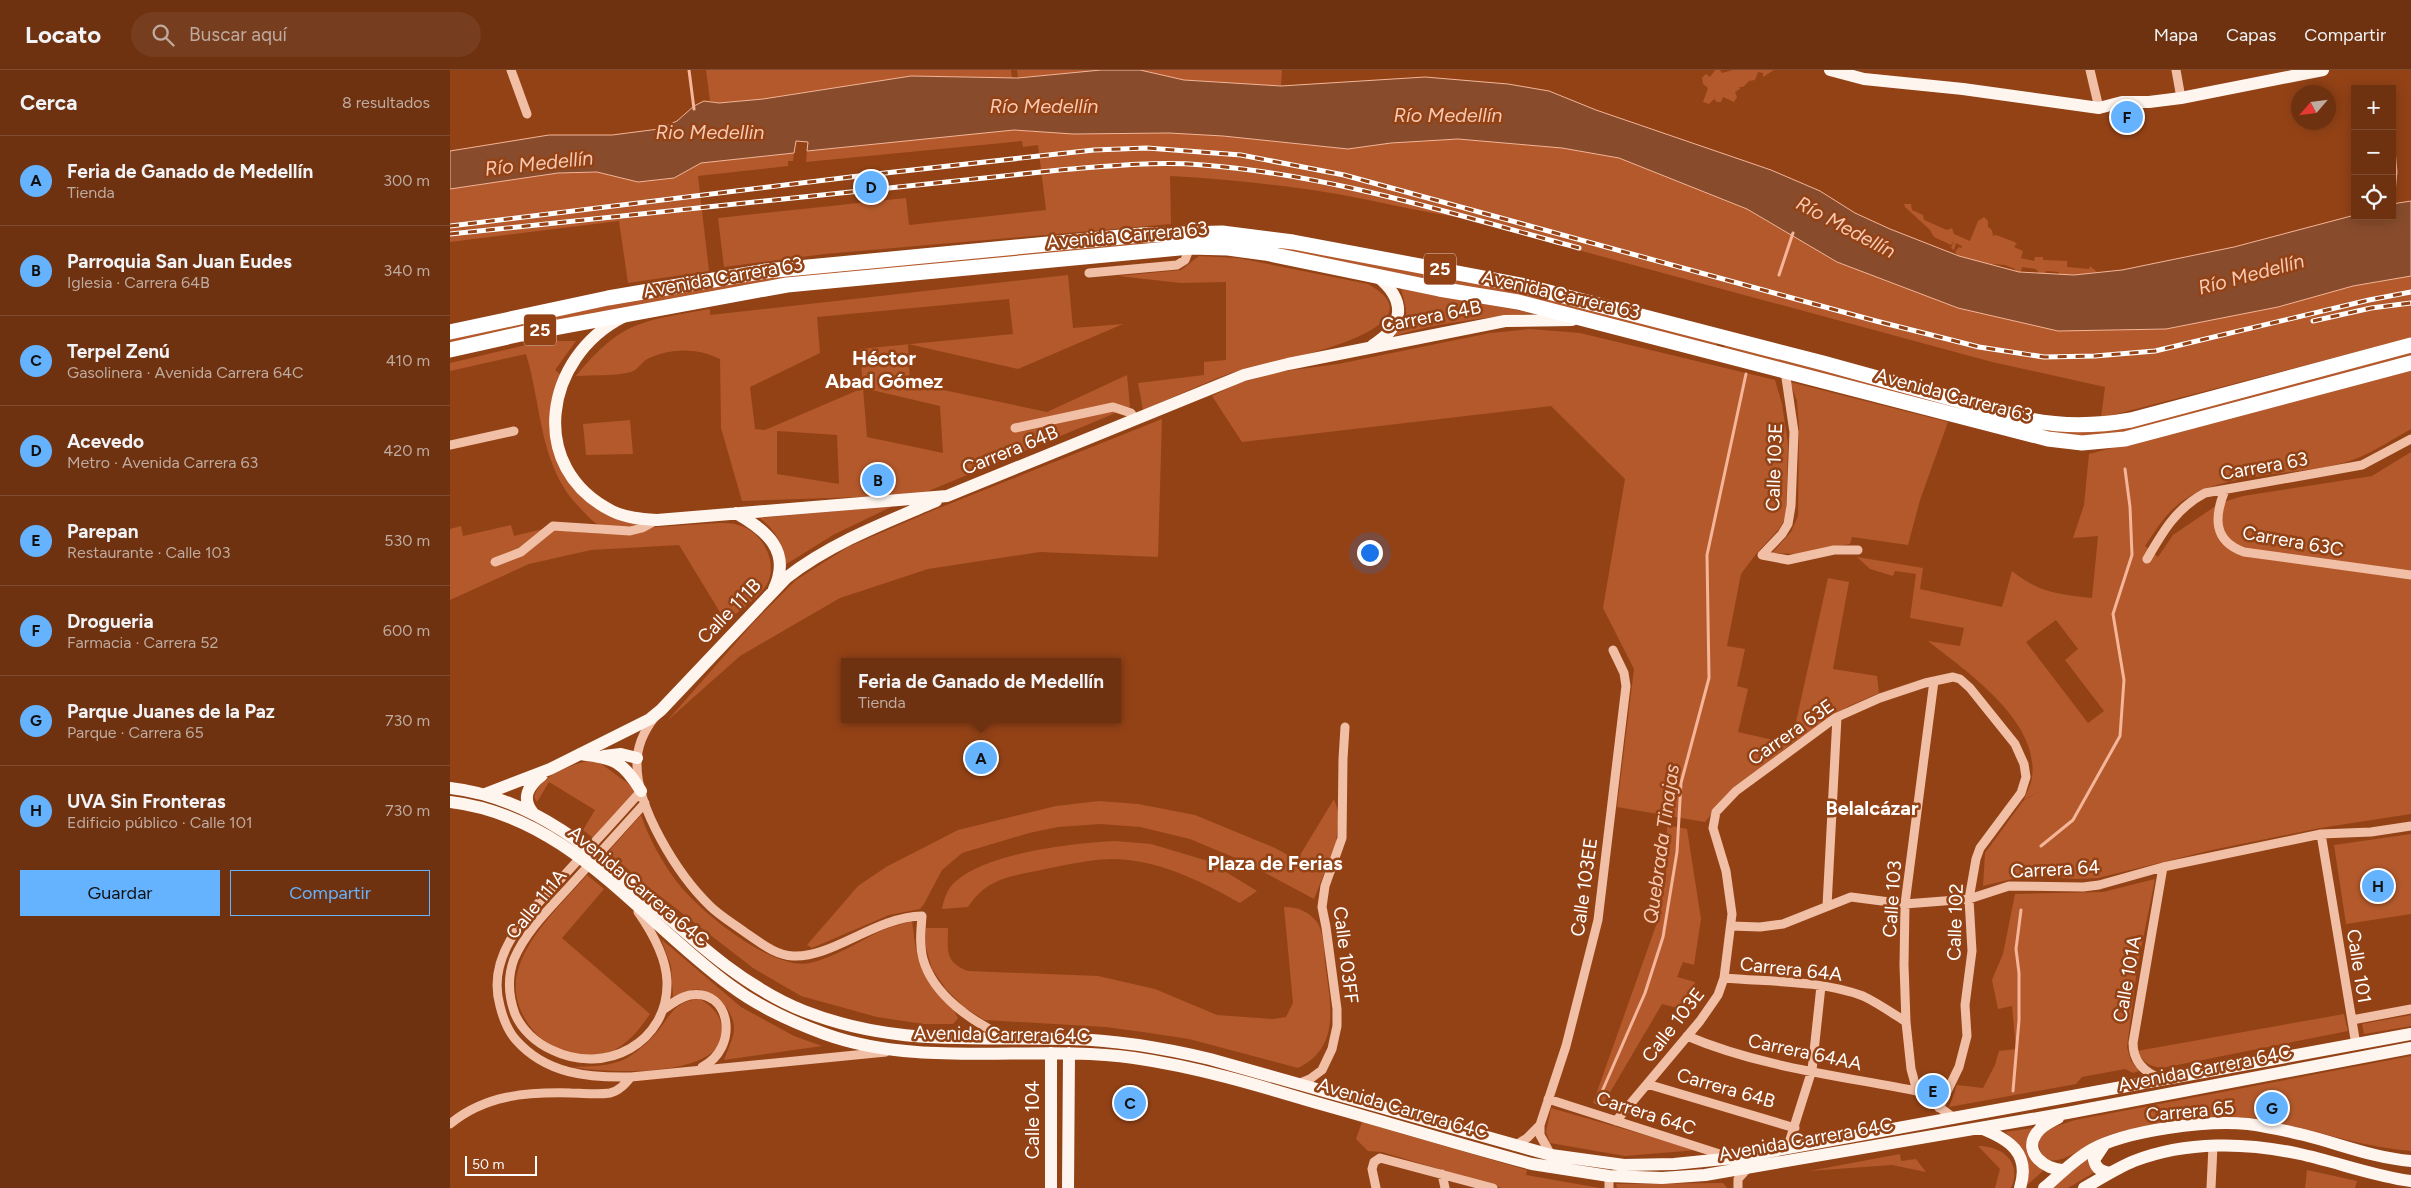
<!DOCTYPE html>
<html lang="es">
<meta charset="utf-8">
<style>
:root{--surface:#6e3210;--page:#763e1e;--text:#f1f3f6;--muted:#bfaa9f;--line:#804d30;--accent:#65b2ff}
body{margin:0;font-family:Figtree,sans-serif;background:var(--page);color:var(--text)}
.controls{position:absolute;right:15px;top:15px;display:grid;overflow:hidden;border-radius:0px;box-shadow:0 2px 12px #0003}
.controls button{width:45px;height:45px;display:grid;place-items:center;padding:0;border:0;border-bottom:1px solid var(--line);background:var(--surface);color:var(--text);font:25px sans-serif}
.compass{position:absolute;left:1841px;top:15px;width:45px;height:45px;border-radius:50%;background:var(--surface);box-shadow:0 2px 12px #0003;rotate:242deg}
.scale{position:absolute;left:15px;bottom:12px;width:72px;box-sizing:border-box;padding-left:5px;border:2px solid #fff;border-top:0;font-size:14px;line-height:18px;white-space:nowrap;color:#fff;-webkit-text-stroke:4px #934216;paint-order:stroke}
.you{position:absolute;left:919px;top:482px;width:18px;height:18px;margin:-12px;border:4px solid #fff;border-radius:50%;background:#1a73e8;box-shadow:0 0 0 8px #1a73e833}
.badge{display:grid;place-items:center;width:32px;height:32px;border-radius:50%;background:var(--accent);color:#111;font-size:16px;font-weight:700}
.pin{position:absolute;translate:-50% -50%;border:2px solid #fff;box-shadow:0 1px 5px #0006}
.popup{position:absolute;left:391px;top:588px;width:280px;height:65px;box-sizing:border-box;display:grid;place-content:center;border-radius:0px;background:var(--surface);filter:drop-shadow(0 1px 4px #0005);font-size:16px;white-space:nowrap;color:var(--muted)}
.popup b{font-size:19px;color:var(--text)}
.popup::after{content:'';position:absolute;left:50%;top:100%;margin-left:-10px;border:10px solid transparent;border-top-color:var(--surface)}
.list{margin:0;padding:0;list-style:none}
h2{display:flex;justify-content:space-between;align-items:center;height:65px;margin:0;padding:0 20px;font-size:21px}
h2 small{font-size:16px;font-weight:400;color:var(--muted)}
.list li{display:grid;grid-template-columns:32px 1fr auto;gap:15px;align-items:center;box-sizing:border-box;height:90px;padding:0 20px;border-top:1px solid var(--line)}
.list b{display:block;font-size:19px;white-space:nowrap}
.list p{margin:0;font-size:16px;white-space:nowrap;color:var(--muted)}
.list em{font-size:16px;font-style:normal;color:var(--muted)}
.actions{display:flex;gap:10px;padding:15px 20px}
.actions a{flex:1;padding:11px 0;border:1px solid var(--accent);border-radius:0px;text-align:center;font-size:18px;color:var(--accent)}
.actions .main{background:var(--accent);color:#111}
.icon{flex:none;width:28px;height:28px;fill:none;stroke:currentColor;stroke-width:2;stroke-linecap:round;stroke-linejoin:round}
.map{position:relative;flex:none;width:1961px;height:1118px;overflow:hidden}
header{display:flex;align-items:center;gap:30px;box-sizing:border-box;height:70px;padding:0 25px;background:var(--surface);border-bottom:1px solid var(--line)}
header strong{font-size:24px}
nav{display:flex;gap:28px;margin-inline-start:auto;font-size:18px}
.search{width:350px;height:45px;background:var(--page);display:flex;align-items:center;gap:12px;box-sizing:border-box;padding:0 18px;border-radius:28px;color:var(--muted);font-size:19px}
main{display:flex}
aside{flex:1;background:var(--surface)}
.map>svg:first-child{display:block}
.green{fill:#b3592c;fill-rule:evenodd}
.water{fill:#884c2c;stroke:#f4b598}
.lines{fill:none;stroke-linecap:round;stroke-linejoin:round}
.stream{stroke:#f4b598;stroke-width:3}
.minor{stroke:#f1bfa5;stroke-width:9}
.major{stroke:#fff5ef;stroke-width:12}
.highway{stroke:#fff;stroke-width:15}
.rail-casing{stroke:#fff;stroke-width:5}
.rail{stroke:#934216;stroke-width:3;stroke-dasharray:9;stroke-linecap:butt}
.labels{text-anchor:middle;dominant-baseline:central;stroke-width:5;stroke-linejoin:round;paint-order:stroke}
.shield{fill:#934216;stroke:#dfc6b9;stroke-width:1}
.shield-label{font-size:18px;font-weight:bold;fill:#fff}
.street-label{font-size:19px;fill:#fff;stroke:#934216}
.water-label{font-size:20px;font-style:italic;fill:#f8c9b2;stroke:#934216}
.neighbourhood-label{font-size:20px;font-weight:bold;fill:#fff;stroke:#934216}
</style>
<header>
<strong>Locato</strong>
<div class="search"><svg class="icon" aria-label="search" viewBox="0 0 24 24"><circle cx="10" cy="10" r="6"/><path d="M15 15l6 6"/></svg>Buscar aquí</div>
<nav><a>Mapa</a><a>Capas</a><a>Compartir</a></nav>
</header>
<main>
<aside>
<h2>Cerca<small>8 resultados</small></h2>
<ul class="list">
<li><span class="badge">A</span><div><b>Feria de Ganado de Medellín</b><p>Tienda</p></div><em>300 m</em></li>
<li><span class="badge">B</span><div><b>Parroquia San Juan Eudes</b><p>Iglesia · Carrera 64B</p></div><em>340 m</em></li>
<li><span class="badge">C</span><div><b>Terpel Zenú</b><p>Gasolinera · Avenida Carrera 64C</p></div><em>410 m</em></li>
<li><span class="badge">D</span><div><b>Acevedo</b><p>Metro · Avenida Carrera 63</p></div><em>420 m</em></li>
<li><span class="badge">E</span><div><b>Parepan</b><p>Restaurante · Calle 103</p></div><em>530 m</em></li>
<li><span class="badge">F</span><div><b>Drogueria</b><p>Farmacia · Carrera 52</p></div><em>600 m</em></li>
<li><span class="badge">G</span><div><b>Parque Juanes de la Paz</b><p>Parque · Carrera 65</p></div><em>730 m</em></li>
<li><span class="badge">H</span><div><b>UVA Sin Fronteras</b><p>Edificio público · Calle 101</p></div><em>730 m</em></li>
</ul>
<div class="actions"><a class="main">Guardar</a><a>Compartir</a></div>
</aside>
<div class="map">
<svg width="1961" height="1118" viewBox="0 0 1961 1118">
<rect width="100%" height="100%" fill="#934216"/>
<path class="green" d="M256,0H561L562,8L461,6L313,29L269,33L260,31Z
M567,0H651L568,8Z
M690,0H832L831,16L734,10Z
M1265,0H1270L1272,3L1283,0H1324L1313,7V3L1308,2L1305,10L1299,11L1293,17H1289L1290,19L1285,22L1287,27L1284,32L1273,27L1271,32H1267L1264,29L1259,34L1253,32L1258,18L1253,14L1252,8L1256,4L1260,7Z
M564,60L623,64L719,63L773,66L898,79L941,73L1008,69L1112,78L1169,88L1297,139L1387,192L1508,238L1608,261L1716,259L1828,237L1903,216L1961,206V268L1651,348L1655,317L1542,292L1006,147C966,141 927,131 887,124C832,115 776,109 720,106L721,154L375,184L274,197L268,148L456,128L459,155L596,140L588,75L573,77L572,71L356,92L357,81Z
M344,83L343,91H338V96L248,106L259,201L178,213L169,151L0,172V119L108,103L147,102L188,112L224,108L251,93Z
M1454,134H1461L1462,140L1473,145L1474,150L1497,160L1502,158L1504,164L1520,171L1528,151L1534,147L1538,151V157L1542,160L1543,166L1546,165L1567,173L1564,177L1573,181L1571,188L1584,191L1585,187H1593V190L1617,191V197L1639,199L1640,196L1647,202L1608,209L1609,202L1596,201L1595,206L1590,205L1586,199L1572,197L1570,205H1566L1565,199L1555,195L1543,194L1540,198L1514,193L1505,182L1509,177L1512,178V176L1506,173L1504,180L1501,178L1504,171L1501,175L1484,167L1480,160L1455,137Z
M727,168L805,171L1061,219L1268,270L1266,277L1101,233L955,207L812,178L461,197L0,277V267L266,214L370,200Z
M749,186L788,188L918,214C1005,262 804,295 781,303C751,314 722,328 693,340L688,313L754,305V292L776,290V212L731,213L668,206L731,200Z
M618,205L623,258L673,254L568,299L458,274L460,313L597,342L677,305L680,337L469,425L292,431L271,358L270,289C247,278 223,278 199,288C192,291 188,300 181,302C167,306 142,305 126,306C172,250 193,251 260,239V245ZM559,229L563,264L410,279L413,318L315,360L305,359L300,317L370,283L367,247ZM413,318L490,336L493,383L417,367ZM327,361L387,365L389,414L327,404Z
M951,219L1083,243C1036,248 990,252 944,266C961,246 957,243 951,219Z
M1080,259L1130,263L1325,310L1332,334L1338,374L1336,447L1329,459L1306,484L1291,504L1277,576L1295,579L1287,616L1298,619L1288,662L1341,674L1378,508L1399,512L1383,599L1427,606L1429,623L1397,637L1341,674L1282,719L1255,752L1167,737L1184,599L1153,538L1175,409L1101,336L792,372L762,326L789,313L828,302L888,294L1040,263Z
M92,271H126L105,300L110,304L103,325L101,347L115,405L192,454C181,457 157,461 147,454C141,450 135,443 130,438C89,397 92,336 76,284L0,301V293Z
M1275,272L1612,361L1961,279V290L1660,366L1610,367L1274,279Z
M1961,299V359C1939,371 1917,387 1893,393C1844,406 1772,402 1731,432C1715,444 1706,460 1695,476L1708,487L1723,465L1770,433L1793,426L1922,406L1961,382V744L1870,758L1762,780L1648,808L1626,809L1579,805L1533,816L1535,783L1573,731L1598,716L1574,730C1576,723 1581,715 1582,708C1590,651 1517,602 1478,571L1510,576L1514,558L1460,548L1466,504L1445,501L1443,506L1420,499L1407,487L1473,498L1470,519L1552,537L1562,501C1590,523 1607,524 1642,528L1648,466L1623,468L1634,435L1639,384ZM1606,550L1628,579L1615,590L1654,641L1638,653L1576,572Z
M1340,312L1498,352L1470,430L1458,475L1402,467L1400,474L1346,484L1322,483L1341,462L1348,446L1349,357L1347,331Z
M712,349L708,487L590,482L478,499L390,528L290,586L217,651L304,552L346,510L398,477L484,440Z
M180,350L183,384L136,385L133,354Z
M443,436L383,465L335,495C334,474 326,461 310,448Z
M269,453C275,453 282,453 288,455C312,460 330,494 316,516C308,528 287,542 276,552L229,475L141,480L79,494L0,530V459L11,456L13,466L61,455L64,466L93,459L155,464L182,463L206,457Z
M137,691L150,693L187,720L143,768L133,760L145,740L99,712L87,732L84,727C90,706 118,696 137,691Z
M884,729L889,744L886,773L864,829L795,792L740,769L690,757L651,754L608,757L579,763L512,783L492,800L474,834L470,839L439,845L362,878L357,875L408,816L436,797L508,760L606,736L649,731L688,734L745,745L825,778L847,790Z
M191,745C199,769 212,792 227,812C249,841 322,901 360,893C386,887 409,871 433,860C442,856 453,854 462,851C465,871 465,890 477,908C486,922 501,932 508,948L503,954H473L427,947L351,926L303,898L197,816L158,782Z
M1217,755L1237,759L1251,849L1244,895L1233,892L1227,907L1245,912L1239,941L1212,934L1152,1036L1143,1033L1208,850L1216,807Z
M1961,764V844L1896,854L1884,775Z
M665,771L701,774L758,791L807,821L790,833C751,811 707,789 661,789C636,790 610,796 586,801C556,807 536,810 518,837L492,839C494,829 497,819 505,812C536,783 623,773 665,771Z
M137,805L154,819L112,868L200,944C187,963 172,981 148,986C104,996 57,947 67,904C76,866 112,834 137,805Z
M1705,809L1687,899L1677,977L1681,991L1689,1001L1683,1003L1675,999L1632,1007L1626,1014L1499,1037L1507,1015L1533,1018L1545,995L1549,981L1566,979L1562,936L1548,939L1542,910L1553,884L1565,824L1653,822Z
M834,837C848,837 858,841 867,852C874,862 874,882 875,893C880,932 892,977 848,998L739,969L693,962L655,957L534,950L514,937L496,919L482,899L476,878V858H498C498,880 494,892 518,901L648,906L705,919L767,945L823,949L836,947L843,933Z
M211,869L291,937L344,966L372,976L274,990C277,981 283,970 284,960C285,942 267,923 250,920C241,918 231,923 223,927L221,896Z
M250,929C263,937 269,943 272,958C279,1010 152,1003 123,997C142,996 160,997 177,988C189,981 203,968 211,957C223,940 228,931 250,929Z
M1894,944L1898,961L1712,998C1699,996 1694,993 1687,981Z
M1961,945V956L1914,964L1912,954Z
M1961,986V1081C1909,1077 1861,1058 1809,1049C1774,1043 1727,1050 1692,1057C1682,1059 1670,1061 1659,1065C1641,1071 1586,1118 1589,1067L1601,1058L1625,1050Z
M1101,1038L1247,1080L1175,1086L1100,1073L1096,1062Z
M912,1052L1077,1100L1076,1105L1150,1118H1052L932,1082L918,1081L906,1069Z
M1583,1058L1594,1100L1576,1116L1568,1073L1555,1062Z
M1528,1076C1552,1076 1573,1092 1561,1118H1545L1550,1099Z
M1450,1084L1451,1091L1466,1089L1476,1102L1442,1095L1359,1101Z
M1639,1087L1645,1102L1618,1118H1602Z
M1857,1100L1907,1111L1905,1118H1855Z
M1273,1113L1277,1118H1167L1166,1114Z"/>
<path class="water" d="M651,0H690L734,10L831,16L975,7L1058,14L1099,21L1146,40L1321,100L1370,121L1405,143L1440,159L1509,186L1569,202L1624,205L1672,200L1784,177L1905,145L1942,146V134L1961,131V206L1903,216L1828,237L1716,259L1608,261L1508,238L1387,192L1297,139L1169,88L1112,78L1008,69L941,73L898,79L773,66L719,63L623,64L564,60L357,81L358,72L346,71L344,83L251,93L224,108L188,112L147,102L108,103L0,119V81L99,65H162L209,59L227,51L244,36L254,31L269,33L313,29L461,6L568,8Z"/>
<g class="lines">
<path class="stream" d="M239,0L244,39
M1942,58L1946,102L1942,142
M1329,205L1343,163
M1591,776L1623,750L1670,666L1674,610L1663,544L1682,485L1680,437L1675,399
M1563,1021L1569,950V903L1566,879L1571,840
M1147,1033L1195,923L1213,867L1227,782L1231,713L1259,608L1257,485L1296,304"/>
<path class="minor" d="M61,0L77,44
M1640,0L1649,38
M1726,0L1731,28
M639,203L727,195L735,190L740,177
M565,358L663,337L681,343L685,349
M0,375L64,361
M1775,420C1764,447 1763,471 1794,482L1961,505
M1312,485L1332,464L1338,454L1341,436L1344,362L1335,301
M1312,485L1338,490L1384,480H1408
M1697,489C1712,463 1726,438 1755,423L1912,395L1961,369
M45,492L71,482L103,456L180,461L192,458L207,450
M1484,611L1455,834L1454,895L1456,952L1461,999L1467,1021L1504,1048
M204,648C194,661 187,676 187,693C186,738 228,805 260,836C270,846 284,854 296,863C311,873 325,885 343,886C383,888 425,847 472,846C471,860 469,875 473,889C483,925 523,953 556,967
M191,721C167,748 143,774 119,800C86,837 34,880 50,936C53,948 57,960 66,970C96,1004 138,1008 181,1007L436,982
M1871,764L1906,975
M1377,836L1387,647
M188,842C202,862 216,886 217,911C219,973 155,1006 102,980C86,973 72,960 65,944C58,925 57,908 64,889C76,861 99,839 119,817C144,789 170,761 195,733
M1281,856L1310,857L1333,854L1401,827L1455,834L1519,829L1559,816L1633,817L1649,815L1713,797L1871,764L1921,762L1961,756
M1274,908C1319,912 1370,910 1413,926C1428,933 1442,943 1456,952
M213,940C221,934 230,927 240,925C281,918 290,978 252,997
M1902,950L1961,939
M1237,966C1310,997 1391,1006 1467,1021
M1712,1009C1695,1003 1683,992 1683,973L1713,797
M848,1014L860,1009L872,1000L882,979L887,956V939L876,857L872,837L875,816L892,768L893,689L895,657
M1197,1014L1345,1058
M1098,1029L1279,1087
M1166,1051L1250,951L1268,925L1274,908L1282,844L1276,801L1263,758L1266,742L1286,721L1385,648L1430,628L1475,613L1503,607L1510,609L1520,618L1565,674L1574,694L1576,707L1571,723L1530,778L1526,789L1519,829L1522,881L1515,935L1517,966L1509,997L1489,1038
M0,1054C35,1025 76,1022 121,1023C133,1023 147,1025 160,1023C169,1021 175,1014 181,1007
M1064,1076L1077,1068L1090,1055
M1337,1079L1362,1000L1371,916
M1101,1085L1090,1065V1055L1116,976L1148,850L1176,616L1174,603L1163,580
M992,1104L995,1118
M1159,1106V1118
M926,1118L922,1099L924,1092L930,1088L1043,1118
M1288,1118V1109L1297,1099
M1761,1118L1763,1076"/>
<path class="major" d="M1380,0L1414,9L1513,19L1649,38L1672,32H1699L1731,28L1873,0
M173,247C94,287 76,398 162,441C176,448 192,449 207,450L497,426L794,305L838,294L1055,251L1122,250
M923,275C954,256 957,231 928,207
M286,443C316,460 342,481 324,519
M130,684C164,688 173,691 191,721
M154,686L171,684L187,688
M0,718C148,735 222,888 354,941C445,977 525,966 619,969C667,970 714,978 760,989L1101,1085L1174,1095L1224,1094L1284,1088L1961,964
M35,724L100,699L200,649L211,640L336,508C381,473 434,453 486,431
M0,732C120,746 190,850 281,916C309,937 342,952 375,964C472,999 583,974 684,988C747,997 807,1015 867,1033C939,1053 1010,1075 1082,1094L1159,1106L1212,1108L1255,1105L1617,1043L1961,978
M83,743C71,728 78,716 92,705
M601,983V1118
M1608,1048C1600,1052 1591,1056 1586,1064C1573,1083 1596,1100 1613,1100
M1530,1058C1559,1069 1581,1083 1570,1118
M1654,1075L1644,1090C1646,1099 1651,1101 1660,1103
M618,1118L619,983
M1594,1118C1610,1105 1623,1090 1641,1080C1677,1060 1757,1050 1798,1054C1816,1056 1836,1061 1854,1065C1890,1074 1924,1088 1961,1091
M1634,1118C1650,1109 1667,1098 1684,1091C1736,1071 1796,1072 1850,1084C1887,1092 1923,1106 1961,1111"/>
<path class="highway" d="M0,262L158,228L316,201L692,165L772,163L843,172L1071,215L1373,293L1580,350C1615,357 1647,356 1681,350L1961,275
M0,280L71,264L337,215L740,177L778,178L815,183L989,219L1068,232L1598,369L1632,373L1675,369L1961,293"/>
<defs>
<path id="rail" d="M0,156L417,105L644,80L697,78L791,85L894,105L1426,251L1529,277L1594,287L1645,286L1705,281L1919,230L1961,222
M0,164L610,100C657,96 706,91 753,95C882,105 1006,145 1129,178
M1863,251L1921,238L1961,233"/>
</defs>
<use href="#rail" class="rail-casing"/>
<use href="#rail" class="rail"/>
</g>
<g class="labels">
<g class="shield">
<rect x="974" y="183.5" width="32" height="31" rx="4"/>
<rect x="74" y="244.5" width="32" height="31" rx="4"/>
</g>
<g class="shield-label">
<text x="990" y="199">25</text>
<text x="90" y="260">25</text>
</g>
<g class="street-label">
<text transform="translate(677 165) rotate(-5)">Avenida Carrera 63</text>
<text transform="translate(273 207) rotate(-10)">Avenida Carrera 63</text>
<text transform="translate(1111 224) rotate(13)">Avenida Carrera 63</text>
<text transform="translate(981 246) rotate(-11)">Carrera 64B</text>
<text transform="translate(1504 325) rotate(15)">Avenida Carrera 63</text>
<text transform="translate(560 380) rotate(-22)">Carrera 64B</text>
<text transform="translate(1814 396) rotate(-10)">Carrera 63</text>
<text transform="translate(1324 397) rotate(-88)">Calle 103E</text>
<text transform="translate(1843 471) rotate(10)">Carrera 63C</text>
<text transform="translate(279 541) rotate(-46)">Calle 111B</text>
<text transform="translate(1341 662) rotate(-35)">Carrera 63E</text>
<text transform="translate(1605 799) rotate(-3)">Carrera 64</text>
<text transform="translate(189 816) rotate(40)">Avenida Carrera 64C</text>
<text transform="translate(1134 817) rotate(-82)">Calle 103EE</text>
<text transform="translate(1442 829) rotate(-86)">Calle 103</text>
<text transform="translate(86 834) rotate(-51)">Calle 111A</text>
<text transform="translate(1505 852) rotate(-88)">Calle 102</text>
<text transform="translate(896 885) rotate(83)">Calle 103FF</text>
<text transform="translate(1909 896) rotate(81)">Calle 101</text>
<text transform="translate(1341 899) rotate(6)">Carrera 64A</text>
<text transform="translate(1677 909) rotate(-80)">Calle 101A</text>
<text transform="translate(1223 955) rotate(-52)">Calle 103E</text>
<text transform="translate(552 964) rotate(1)">Avenida Carrera 64C</text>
<text transform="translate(1355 982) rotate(12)">Carrera 64AA</text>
<text transform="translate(1755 998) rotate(-11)">Avenida Carrera 64C</text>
<text transform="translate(1276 1018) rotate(16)">Carrera 64B</text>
<text transform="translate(953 1038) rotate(16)">Avenida Carrera 64C</text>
<text transform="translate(1740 1041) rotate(-5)">Carrera 65</text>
<text transform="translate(1196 1043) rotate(18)">Carrera 64C</text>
<text transform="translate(582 1050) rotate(-90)">Calle 104</text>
<text transform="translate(1356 1069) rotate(-10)">Avenida Carrera 64C</text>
</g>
<g class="water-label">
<text x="594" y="36">Río Medellín</text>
<text x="998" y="45">Río Medellín</text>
<text x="260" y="62">Rio Medellin</text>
<text transform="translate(89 93) rotate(-6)">Río Medellín</text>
<text transform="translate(1396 157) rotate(28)">Río Medellín</text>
<text transform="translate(1801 204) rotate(-15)">Río Medellín</text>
<text transform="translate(1211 774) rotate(-82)">Quebrada Tinajas</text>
</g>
<g class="neighbourhood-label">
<text x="434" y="288">Héctor<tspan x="434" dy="23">Abad Gómez</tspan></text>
<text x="1422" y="738">Belalcázar</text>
<text x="825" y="793">Plaza de Ferias</text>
</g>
</g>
</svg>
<div class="controls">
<button>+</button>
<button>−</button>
<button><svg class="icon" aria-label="locate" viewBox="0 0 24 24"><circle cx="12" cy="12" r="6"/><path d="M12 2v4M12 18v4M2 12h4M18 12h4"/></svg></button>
</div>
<svg class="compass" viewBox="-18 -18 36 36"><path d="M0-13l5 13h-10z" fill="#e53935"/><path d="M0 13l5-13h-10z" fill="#bfaa9f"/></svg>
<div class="scale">50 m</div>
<div class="you"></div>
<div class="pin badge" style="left:531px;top:688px">A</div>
<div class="popup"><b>Feria de Ganado de Medellín</b>Tienda</div>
<div class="pin badge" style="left:428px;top:410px">B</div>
<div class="pin badge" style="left:680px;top:1033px">C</div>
<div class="pin badge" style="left:421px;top:117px">D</div>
<div class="pin badge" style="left:1483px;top:1021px">E</div>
<div class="pin badge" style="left:1677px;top:47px">F</div>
<div class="pin badge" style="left:1822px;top:1038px">G</div>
<div class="pin badge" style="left:1928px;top:816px">H</div>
</div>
</main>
